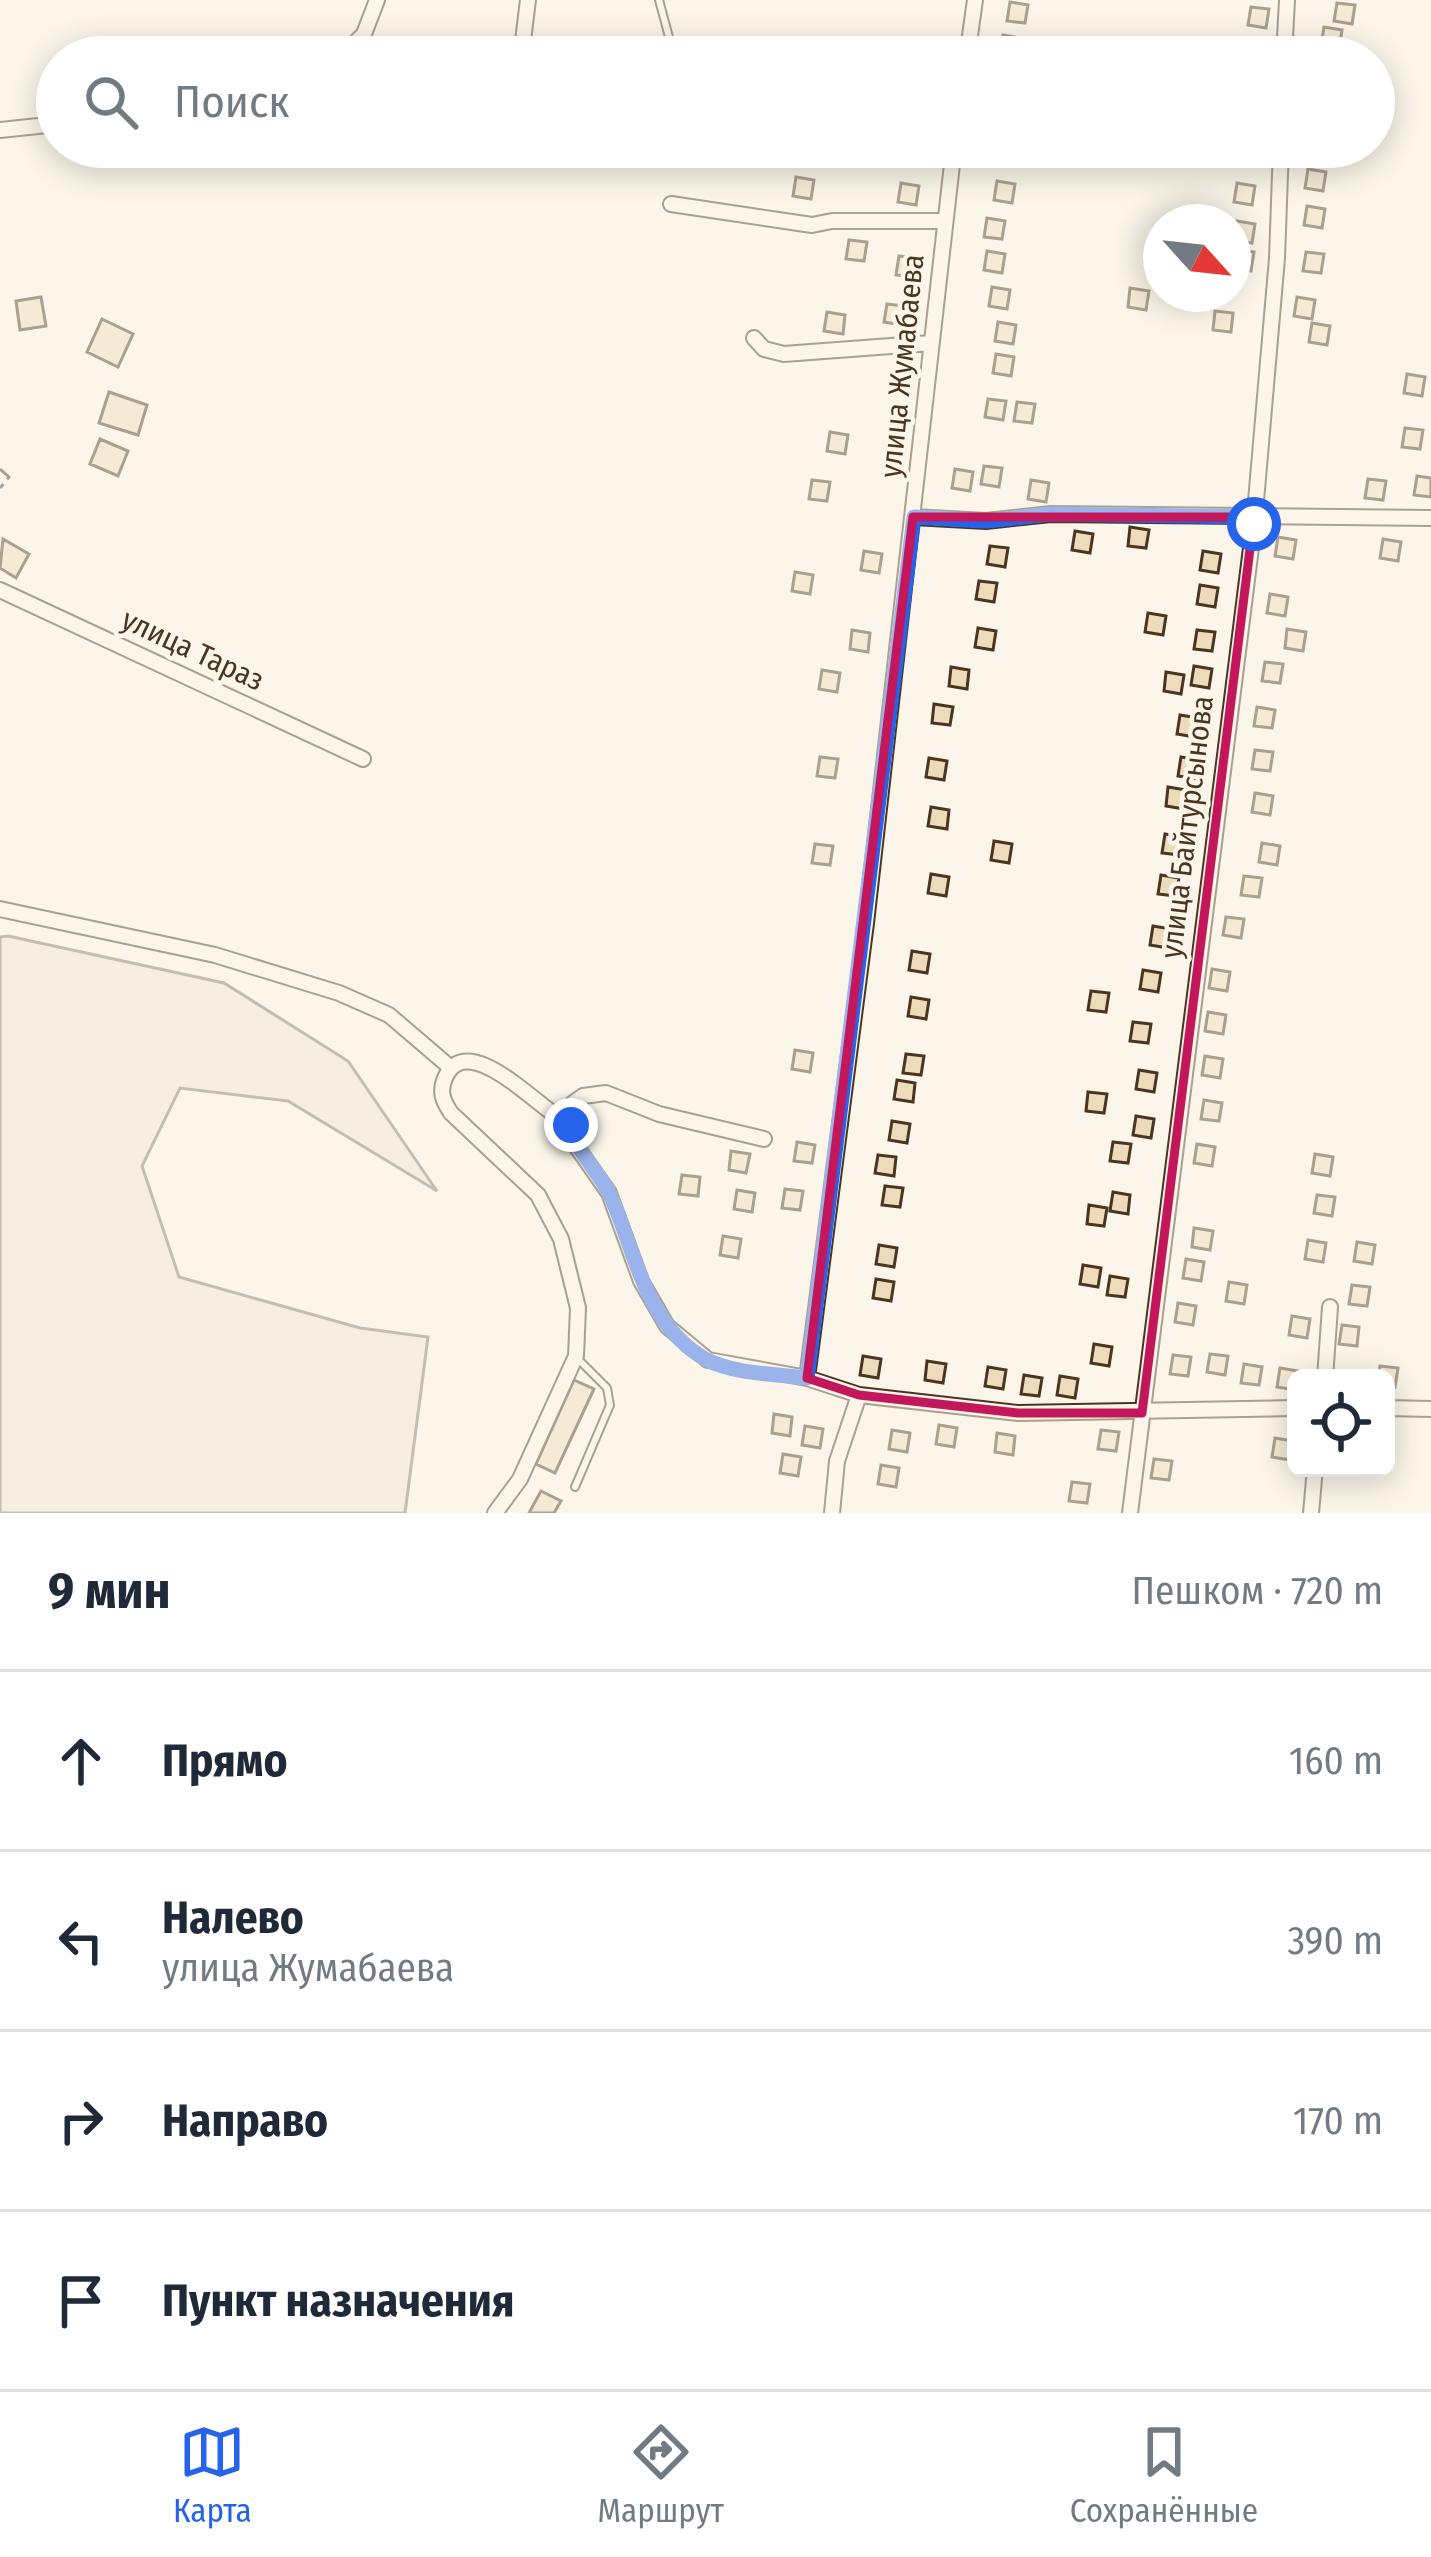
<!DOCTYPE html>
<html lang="ru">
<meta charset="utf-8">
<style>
:root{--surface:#fff;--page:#f2f2f3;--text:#1f2937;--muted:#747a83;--line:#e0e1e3;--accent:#2563eb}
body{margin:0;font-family:"Fira Sans Condensed",sans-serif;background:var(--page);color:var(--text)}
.controls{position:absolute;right:36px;bottom:36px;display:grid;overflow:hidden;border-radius:18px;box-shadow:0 6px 30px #0003}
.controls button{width:108px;height:108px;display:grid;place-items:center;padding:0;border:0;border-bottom:3px solid var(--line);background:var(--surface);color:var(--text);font:60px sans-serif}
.compass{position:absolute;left:1143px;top:204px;width:108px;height:108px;border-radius:50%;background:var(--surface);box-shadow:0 6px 30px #0003;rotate:117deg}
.stop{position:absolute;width:36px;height:36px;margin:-27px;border:9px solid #2563eb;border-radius:50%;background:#fff}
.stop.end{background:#2563eb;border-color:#fff;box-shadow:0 3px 12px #0008}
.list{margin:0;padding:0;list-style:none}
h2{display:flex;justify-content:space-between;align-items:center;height:156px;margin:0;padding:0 48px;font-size:51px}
h2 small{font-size:39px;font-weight:400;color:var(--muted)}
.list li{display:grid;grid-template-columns:78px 1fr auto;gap:36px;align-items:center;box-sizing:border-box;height:180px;padding:0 48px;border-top:3px solid var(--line)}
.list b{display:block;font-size:45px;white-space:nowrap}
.list p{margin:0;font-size:39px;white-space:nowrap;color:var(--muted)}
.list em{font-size:39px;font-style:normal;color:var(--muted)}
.icon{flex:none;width:66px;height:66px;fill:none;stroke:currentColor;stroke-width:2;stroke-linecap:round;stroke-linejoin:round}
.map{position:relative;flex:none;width:1431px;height:1513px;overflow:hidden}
.search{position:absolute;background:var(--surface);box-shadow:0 6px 30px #0003;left:36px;right:36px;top:36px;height:132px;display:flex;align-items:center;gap:30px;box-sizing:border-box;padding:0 42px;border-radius:66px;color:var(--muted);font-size:45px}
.sheet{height:876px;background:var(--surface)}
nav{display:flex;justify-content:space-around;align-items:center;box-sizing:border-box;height:168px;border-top:3px solid var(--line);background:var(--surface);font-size:33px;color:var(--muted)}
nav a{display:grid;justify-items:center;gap:6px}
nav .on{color:var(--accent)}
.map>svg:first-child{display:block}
.grass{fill:#ede6d9;stroke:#887966;stroke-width:3}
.building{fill:#ecdcbc;stroke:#4a3520;stroke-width:3}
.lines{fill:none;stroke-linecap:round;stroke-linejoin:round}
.lane-casing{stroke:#4a3520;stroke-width:10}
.street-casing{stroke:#4a3520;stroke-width:18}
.lane{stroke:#fbf6e9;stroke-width:6}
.street{stroke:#fbf6e9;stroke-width:14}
.fence{stroke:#4a3520;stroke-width:3;stroke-dasharray:15 6;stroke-linecap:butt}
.route{stroke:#2563eb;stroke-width:15}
.marked{fill:none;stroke:#c2185b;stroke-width:9;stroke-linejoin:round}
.labels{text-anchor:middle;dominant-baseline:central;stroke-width:9;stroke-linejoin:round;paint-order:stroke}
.street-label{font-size:30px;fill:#4a3520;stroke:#fbf6e9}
</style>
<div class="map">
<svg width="1431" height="1513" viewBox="0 0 1431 1513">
<rect width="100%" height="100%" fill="#fbf6e9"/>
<path class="grass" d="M8,936L224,983L348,1061L437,1191L288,1101L180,1088L142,1166L179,1277L360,1328L428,1337L405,1513H0V937Z"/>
<path class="building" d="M1010,2L1028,5L1025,23L1007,21Z
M1337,3L1355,5L1352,24L1334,21Z
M1251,7L1269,9L1266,28L1248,25Z
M1324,27L1342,30L1339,49L1321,46Z
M1003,35L1021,38L1018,57L1000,54Z
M997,147H1015L1012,165L994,162Z
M1308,169L1326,172L1323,191L1305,188Z
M796,177L814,180L811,199L793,196Z
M997,181L1015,184L1012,203L994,200Z
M901,183L919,186L916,205L898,202Z
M1237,183L1255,186L1252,205L1234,202Z
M1307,206L1325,209L1322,228L1304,225Z
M987,218L1005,221L1002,239L984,237Z
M1237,221L1255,224L1252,243L1234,240Z
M849,240L867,242L864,261L846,259Z
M1236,249L1254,252L1251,271L1233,268Z
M987,251L1005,254L1002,273L984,270Z
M1306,252L1324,254L1321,273L1303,271Z
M899,256L917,258L914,277L896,275Z
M992,287L1010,290L1007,309L989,306Z
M1130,288L1149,291L1146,310L1128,307Z
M41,297L46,326L20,330L16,301Z
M1297,297L1315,300L1312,319L1294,316Z
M887,304L905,306L902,325L884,322Z
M1215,311L1233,313L1231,332L1213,330Z
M827,312L845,315L843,334L824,331Z
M102,319L133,334L118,367L87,352Z
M998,322L1016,325L1013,344L995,341Z
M1312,323L1330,326L1327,345L1309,342Z
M996,354L1014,357L1011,376L993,373Z
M1407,374L1425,377L1422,396L1404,393Z
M109,392L147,405L138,435L99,423Z
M988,399L1006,401L1003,420L985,417Z
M1017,402L1035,404L1032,423L1014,421Z
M1405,428L1423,430L1420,449L1402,447Z
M830,432L848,435L845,454L827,451Z
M100,439L128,451L118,476L90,464Z
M984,466L1002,468L999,487L981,484Z
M955,469L973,472L970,491L952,488Z
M1417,476L1431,478V497L1414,495Z
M1368,479L1386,481L1383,500L1365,498Z
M812,480L830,482L827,501L809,499Z
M1031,480L1049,483L1046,502L1028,499Z
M1130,527L1149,530L1146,548L1128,546Z
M1075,531L1093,534L1090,553L1072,550Z
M1278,537L1296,540L1293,559L1275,556Z
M3,539L29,554L16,578L0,568Z
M1383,539L1401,542L1398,561L1380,558Z
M990,546L1008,548L1005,567L987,564Z
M864,551L882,554L879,573L861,570Z
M1203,551L1221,554L1218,573L1200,570Z
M795,572L813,575L810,594L792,591Z
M979,581L997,583L994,602L976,599Z
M1200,585L1218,588L1215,607L1197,604Z
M1270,594L1288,597L1285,616L1267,613Z
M1148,613L1166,616L1163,635L1145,632Z
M978,628L996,631L993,650L975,647Z
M1287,629L1306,632L1303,651L1285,648Z
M852,630L870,633L868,652L850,649Z
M1197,630L1215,632L1212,651L1194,649Z
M1265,662L1283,664L1280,683L1262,681Z
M1194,666L1212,669L1209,688L1191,685Z
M951,667L969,670L967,689L949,686Z
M822,670L840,673L837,692L819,689Z
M1166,672L1184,675L1181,694L1164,691Z
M934,704L953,707L950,725L932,723Z
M1257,707L1275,710L1272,728L1254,726Z
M1180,715L1198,718L1195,737L1177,734Z
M1255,750L1273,752L1270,771L1252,769Z
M820,757L838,759L835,778L817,776Z
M1181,757L1199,760L1197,779L1178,776Z
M929,758L947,761L944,780L926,777Z
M1168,787L1186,790L1184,809L1166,806Z
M1255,793L1273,796L1270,815L1252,812Z
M931,807L949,810L947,829L928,826Z
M1165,834L1183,837L1180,855L1162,853Z
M994,841L1012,844L1009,863L991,860Z
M1262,843L1280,846L1277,865L1259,862Z
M815,844L833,846L830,865L812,863Z
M931,874L949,877L946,896L928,893Z
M1161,875L1179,878L1176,896L1158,894Z
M1244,876L1262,878L1259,897L1241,895Z
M1226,917L1244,919L1241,938L1223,935Z
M1153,926L1171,929L1168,948L1150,945Z
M912,951L930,954L927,973L909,970Z
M1212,969L1230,972L1227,991L1209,988Z
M1143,970L1161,973L1158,992L1140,989Z
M1091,991L1109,993L1106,1012L1088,1010Z
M911,997L929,1000L926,1019L908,1016Z
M1208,1012L1226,1015L1223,1034L1205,1031Z
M1133,1022L1151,1024L1148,1043L1130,1041Z
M795,1050L813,1053L810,1072L792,1069Z
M906,1054L924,1056L921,1075L903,1073Z
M1205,1056L1223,1059L1220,1078L1202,1075Z
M1139,1070L1157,1073L1154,1092L1136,1089Z
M897,1080L915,1083L913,1102L894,1099Z
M1088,1092L1107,1094L1104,1113L1086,1111Z
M1204,1100L1222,1103L1219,1121L1201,1119Z
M1136,1116L1154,1119L1151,1138L1133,1135Z
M892,1121L910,1124L907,1143L889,1140Z
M797,1142L815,1145L812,1163L794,1161Z
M1113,1142L1131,1144L1128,1163L1110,1161Z
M1197,1144L1215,1147L1212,1166L1194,1163Z
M731,1151L750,1154L746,1173L729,1170Z
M1315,1154L1333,1157L1330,1176L1312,1173Z
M878,1155L896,1157L894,1176L875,1173Z
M682,1175L700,1177L698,1196L679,1194Z
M885,1186L903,1188L900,1207L882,1205Z
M785,1189L803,1191L800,1210L782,1208Z
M737,1190L755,1193L752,1212L734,1209Z
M1113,1192L1130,1195L1128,1214L1110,1211Z
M1317,1195L1335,1197L1332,1216L1314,1213Z
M1089,1205L1107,1208L1104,1226L1087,1224Z
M1194,1228L1213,1231L1210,1250L1192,1247Z
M723,1236L741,1239L738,1258L720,1255Z
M1308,1240L1326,1243L1323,1262L1305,1259Z
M1357,1242L1375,1245L1372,1264L1354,1261Z
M879,1245L897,1248L894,1267L876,1264Z
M1186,1259L1204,1262L1201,1281L1183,1278Z
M1083,1265L1101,1268L1098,1287L1080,1284Z
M1110,1276L1128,1279L1125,1297L1107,1295Z
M876,1279L894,1282L891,1301L873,1298Z
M1229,1282L1247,1285L1244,1304L1226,1301Z
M1352,1285L1370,1287L1367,1306L1349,1304Z
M1178,1303L1196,1306L1193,1325L1175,1322Z
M1292,1316L1310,1319L1307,1338L1289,1335Z
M1342,1325L1359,1327L1357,1346L1339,1344Z
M1094,1344L1112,1347L1109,1366L1091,1363Z
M1210,1354L1228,1356L1225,1375L1207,1372Z
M1173,1355L1191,1357L1188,1376L1170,1374Z
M863,1356L881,1359L878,1378L860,1375Z
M927,1361L946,1364L943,1383L925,1380Z
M1244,1364L1262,1367L1259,1385L1241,1383Z
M1380,1366L1398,1368L1395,1387L1386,1386V1378H1378Z
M988,1367L1006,1370L1003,1389L985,1386Z
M1280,1368L1298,1371L1295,1390L1277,1387Z
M1024,1375L1042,1378L1039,1396L1021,1394Z
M1060,1376L1078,1379L1075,1398L1057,1395Z
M574,1380L594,1389L555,1473L536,1464Z
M774,1414L792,1417L790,1436L772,1433Z
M939,1425L957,1428L954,1447L936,1444Z
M805,1426L823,1429L820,1448L802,1445Z
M892,1430L910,1433L907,1452L889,1449Z
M1101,1430L1119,1432L1116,1451L1098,1449Z
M997,1433L1015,1436L1013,1455L995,1452Z
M1275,1438L1293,1441L1290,1460L1272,1457Z
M783,1454L801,1457L798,1476L780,1473Z
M1154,1459L1172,1461L1169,1480L1151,1478Z
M881,1465L899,1468L896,1487L878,1484Z
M1072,1482L1090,1484L1087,1503L1069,1501Z
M541,1491L561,1501L554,1513H529Z"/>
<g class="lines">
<defs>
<path id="lane" d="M659,0L672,48
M575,1487L610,1405L607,1388L578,1359"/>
<path id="street" d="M341,57L364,34L377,0
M521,57L528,0
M967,57L975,0
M1284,57L1287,0
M0,130L57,124
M671,204L812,225L832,221H944
M754,338L764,349L784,354L931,343
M913,517L986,521L1051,514L1431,518
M0,590L363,759
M0,909L215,955L339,993L389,1015L451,1068
M764,1139L659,1114L606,1093L583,1096L572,1104L574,1143L609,1193L641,1281L667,1326L708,1360L807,1378L859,1395L1018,1413L1296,1408
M807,1378L866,923L954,147
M1325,1378L1330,1307
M1386,1408L1431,1409
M495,1513L520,1479L576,1356L578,1308L561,1239L538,1195L451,1113C443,1101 439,1092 445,1078C468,1025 544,1115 571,1125
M832,1513L837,1461L859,1395
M1130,1513L1254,524L1277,258L1281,147
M1311,1513L1315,1468"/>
</defs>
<use href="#lane" class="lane-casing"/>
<use href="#street" class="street-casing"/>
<use href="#lane" class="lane"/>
<use href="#street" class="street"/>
<path class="fence" d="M0,469L9,477L0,488"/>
</g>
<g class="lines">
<path class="route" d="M571,1125C576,1154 599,1170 611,1197C636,1253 646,1327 707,1360C735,1374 777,1374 807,1378C845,1091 876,804 914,517L986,521L1051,514L1254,517V524"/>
</g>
<path d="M0 0H1431V1513H0ZM913,517H1254L1142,1413H1018L859,1395L807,1378Z" fill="#fbf6e9" fill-opacity=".55" fill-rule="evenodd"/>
<path class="marked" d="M913,517H1254L1142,1413H1018L859,1395L807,1378Z"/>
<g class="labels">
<g class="street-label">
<text transform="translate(902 366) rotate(-84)">улица Жумабаева</text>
<text transform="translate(193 650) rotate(25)">улица Тараз</text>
<text transform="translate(1187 827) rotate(-83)">улица Байтурсынова</text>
</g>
</g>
</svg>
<div class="controls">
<button><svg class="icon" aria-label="locate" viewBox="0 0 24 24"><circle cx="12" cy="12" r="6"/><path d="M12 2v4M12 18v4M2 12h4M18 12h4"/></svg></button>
</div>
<svg class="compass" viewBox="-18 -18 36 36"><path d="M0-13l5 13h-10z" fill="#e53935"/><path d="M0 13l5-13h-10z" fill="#747a83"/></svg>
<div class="stop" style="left:1254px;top:524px"></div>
<div class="stop end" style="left:571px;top:1125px"></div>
<div class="search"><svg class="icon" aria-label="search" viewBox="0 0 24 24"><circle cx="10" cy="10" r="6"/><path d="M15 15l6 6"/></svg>Поиск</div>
</div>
<section class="sheet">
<h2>9 мин<small>Пешком · 720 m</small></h2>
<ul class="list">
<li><svg class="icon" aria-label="ahead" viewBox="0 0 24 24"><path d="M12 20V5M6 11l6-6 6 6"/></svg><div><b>Прямо</b></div><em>160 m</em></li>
<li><svg class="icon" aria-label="left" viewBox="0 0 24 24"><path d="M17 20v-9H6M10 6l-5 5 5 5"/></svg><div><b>Налево</b><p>улица Жумабаева</p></div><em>390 m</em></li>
<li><svg class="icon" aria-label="right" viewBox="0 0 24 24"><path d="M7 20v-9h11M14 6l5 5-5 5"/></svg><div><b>Направо</b></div><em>170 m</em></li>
<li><svg class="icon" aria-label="arrive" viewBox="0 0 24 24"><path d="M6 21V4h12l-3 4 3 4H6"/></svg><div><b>Пункт назначения</b></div></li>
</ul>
</section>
<nav>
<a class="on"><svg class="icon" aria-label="map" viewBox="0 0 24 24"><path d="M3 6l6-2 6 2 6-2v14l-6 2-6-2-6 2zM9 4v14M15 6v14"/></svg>Карта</a>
<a><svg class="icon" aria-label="directions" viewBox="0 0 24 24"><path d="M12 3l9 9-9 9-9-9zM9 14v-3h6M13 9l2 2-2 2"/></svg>Маршрут</a>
<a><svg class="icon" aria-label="saved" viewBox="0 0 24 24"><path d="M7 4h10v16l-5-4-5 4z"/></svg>Сохранённые</a>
</nav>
